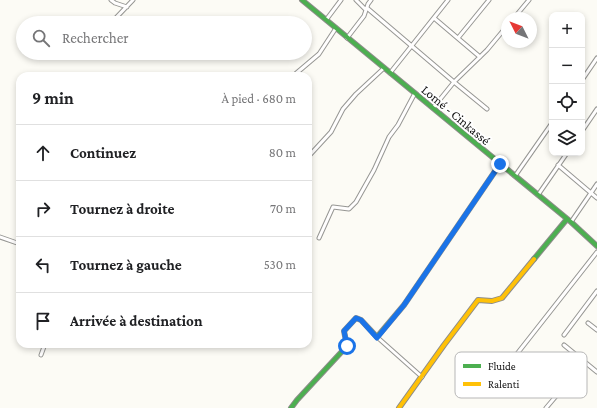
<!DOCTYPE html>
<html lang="fr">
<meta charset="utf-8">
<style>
:root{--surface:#fff;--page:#f6f6f6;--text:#202124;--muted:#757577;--line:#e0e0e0}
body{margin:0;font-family:"Crimson Pro",serif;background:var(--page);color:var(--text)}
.controls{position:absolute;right:12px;top:12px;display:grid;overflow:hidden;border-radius:8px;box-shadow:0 2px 6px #0003}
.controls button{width:36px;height:36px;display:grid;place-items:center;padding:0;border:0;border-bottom:1px solid var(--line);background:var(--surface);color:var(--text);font:20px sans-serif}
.compass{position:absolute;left:501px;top:12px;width:36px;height:36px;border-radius:50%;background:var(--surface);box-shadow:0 2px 6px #0003;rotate:312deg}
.stop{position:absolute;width:12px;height:12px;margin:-9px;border:3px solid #1a73e8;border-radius:50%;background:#fff}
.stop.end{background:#1a73e8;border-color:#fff;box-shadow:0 1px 4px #0008}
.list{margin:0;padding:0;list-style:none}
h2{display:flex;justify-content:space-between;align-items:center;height:52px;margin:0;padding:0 16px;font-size:17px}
h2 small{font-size:13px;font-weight:400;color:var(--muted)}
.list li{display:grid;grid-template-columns:26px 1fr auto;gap:12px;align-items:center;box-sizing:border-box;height:56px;padding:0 16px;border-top:1px solid var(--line)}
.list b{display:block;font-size:15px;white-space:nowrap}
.list em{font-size:13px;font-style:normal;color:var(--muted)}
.icon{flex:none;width:22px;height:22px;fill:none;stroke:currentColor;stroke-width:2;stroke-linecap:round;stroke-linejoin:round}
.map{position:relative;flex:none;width:597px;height:408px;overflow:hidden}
.search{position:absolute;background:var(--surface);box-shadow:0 2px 6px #0003;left:16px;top:16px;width:296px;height:44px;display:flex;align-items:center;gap:10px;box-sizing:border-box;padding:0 14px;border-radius:22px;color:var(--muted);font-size:15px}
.panel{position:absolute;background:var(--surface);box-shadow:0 2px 6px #0003;left:16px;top:72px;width:296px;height:276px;border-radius:12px}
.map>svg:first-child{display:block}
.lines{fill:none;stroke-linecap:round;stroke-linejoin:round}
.street-casing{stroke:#969693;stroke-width:5}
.fast-casing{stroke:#8d8c8a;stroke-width:6}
.slow-casing{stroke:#8d8c8a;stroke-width:6}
.street{stroke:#fffefe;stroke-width:3}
.fast{stroke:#4caf50;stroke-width:4}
.slow{stroke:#ffc107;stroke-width:4}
.route{stroke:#1a73e8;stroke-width:5}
.labels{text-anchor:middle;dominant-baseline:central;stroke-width:4;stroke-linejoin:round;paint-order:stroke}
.street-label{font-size:13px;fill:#101010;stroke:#fff}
.key{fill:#fff;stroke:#b7b7b7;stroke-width:1}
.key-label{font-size:11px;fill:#101010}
</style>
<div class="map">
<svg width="597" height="408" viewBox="0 0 597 408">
<rect width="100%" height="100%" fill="#fcfbf5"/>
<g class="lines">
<defs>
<path id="street" d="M111,0L115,3L127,7
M356,0L366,10
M367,8L454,82L487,109
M434,18L480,57
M514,18L529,0
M326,20L341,0
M111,23L133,0
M347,38L364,16L368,4L371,0
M458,38L489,0
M78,56L82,53
M390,73L448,0
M293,76L319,54L336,28
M582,80L597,58
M433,108L454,82L487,50L507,26
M582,131L597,109
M308,157L331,132L343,109L356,94L384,68
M558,165L597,198
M515,176L552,123
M538,195L567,153
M571,222L597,184
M0,237L20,244
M319,238L333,207L349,209L356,202L374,170L389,137L398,125L415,93
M588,323L597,330
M564,335L597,291
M377,337L422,377
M564,345L597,372
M41,355L45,344
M487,392L597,252
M546,408L585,362"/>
<path id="fast" d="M302,0L571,222L597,246
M534,259L567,219
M291,408L297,400L347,346L344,331L356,318L361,320L377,337L404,305L500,164"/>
<path id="slow" d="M399,408L444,345L478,300L492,301L502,298L534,259"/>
</defs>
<use href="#street" class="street-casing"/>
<use href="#fast" class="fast-casing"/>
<use href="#slow" class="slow-casing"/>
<use href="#street" class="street"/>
<use href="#fast" class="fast"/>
<use href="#slow" class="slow"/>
</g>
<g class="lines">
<path class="route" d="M347,346L344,331L356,318L361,320L377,338L404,305L500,164"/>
</g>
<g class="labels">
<g class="street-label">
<text transform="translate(456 115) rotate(40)">Lomé - Cinkassé</text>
</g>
</g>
<rect x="455" y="352" width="132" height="46" rx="6" class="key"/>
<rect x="463" y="364" width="18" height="4" fill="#4caf50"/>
<rect x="463" y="382" width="18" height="4" fill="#ffc107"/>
<g class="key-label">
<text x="488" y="370">Fluide</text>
<text x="488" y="388">Ralenti</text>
</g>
</svg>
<div class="controls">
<button>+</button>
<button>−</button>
<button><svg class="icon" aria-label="locate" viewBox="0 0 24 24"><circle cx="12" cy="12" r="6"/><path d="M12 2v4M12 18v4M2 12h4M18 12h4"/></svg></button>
<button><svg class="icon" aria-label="layers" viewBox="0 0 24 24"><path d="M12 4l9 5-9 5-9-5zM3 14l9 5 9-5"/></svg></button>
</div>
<svg class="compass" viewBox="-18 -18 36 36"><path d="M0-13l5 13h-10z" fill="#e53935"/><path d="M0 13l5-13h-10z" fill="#757577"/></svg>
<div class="stop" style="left:347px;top:346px"></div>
<div class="stop end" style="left:500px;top:164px"></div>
<div class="search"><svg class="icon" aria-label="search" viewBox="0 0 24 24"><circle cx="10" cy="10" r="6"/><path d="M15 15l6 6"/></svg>Rechercher</div>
<section class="panel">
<h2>9 min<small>À pied · 680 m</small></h2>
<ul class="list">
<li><svg class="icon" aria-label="ahead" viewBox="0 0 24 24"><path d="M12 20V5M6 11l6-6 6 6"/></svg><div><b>Continuez</b></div><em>80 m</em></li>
<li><svg class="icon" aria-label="right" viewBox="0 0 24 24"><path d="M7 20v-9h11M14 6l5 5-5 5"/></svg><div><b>Tournez à droite</b></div><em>70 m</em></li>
<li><svg class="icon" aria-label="left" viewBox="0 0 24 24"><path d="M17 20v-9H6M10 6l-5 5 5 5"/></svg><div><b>Tournez à gauche</b></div><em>530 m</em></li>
<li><svg class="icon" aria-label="arrive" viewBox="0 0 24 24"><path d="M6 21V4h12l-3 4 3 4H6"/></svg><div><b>Arrivée à destination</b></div></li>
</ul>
</section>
</div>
